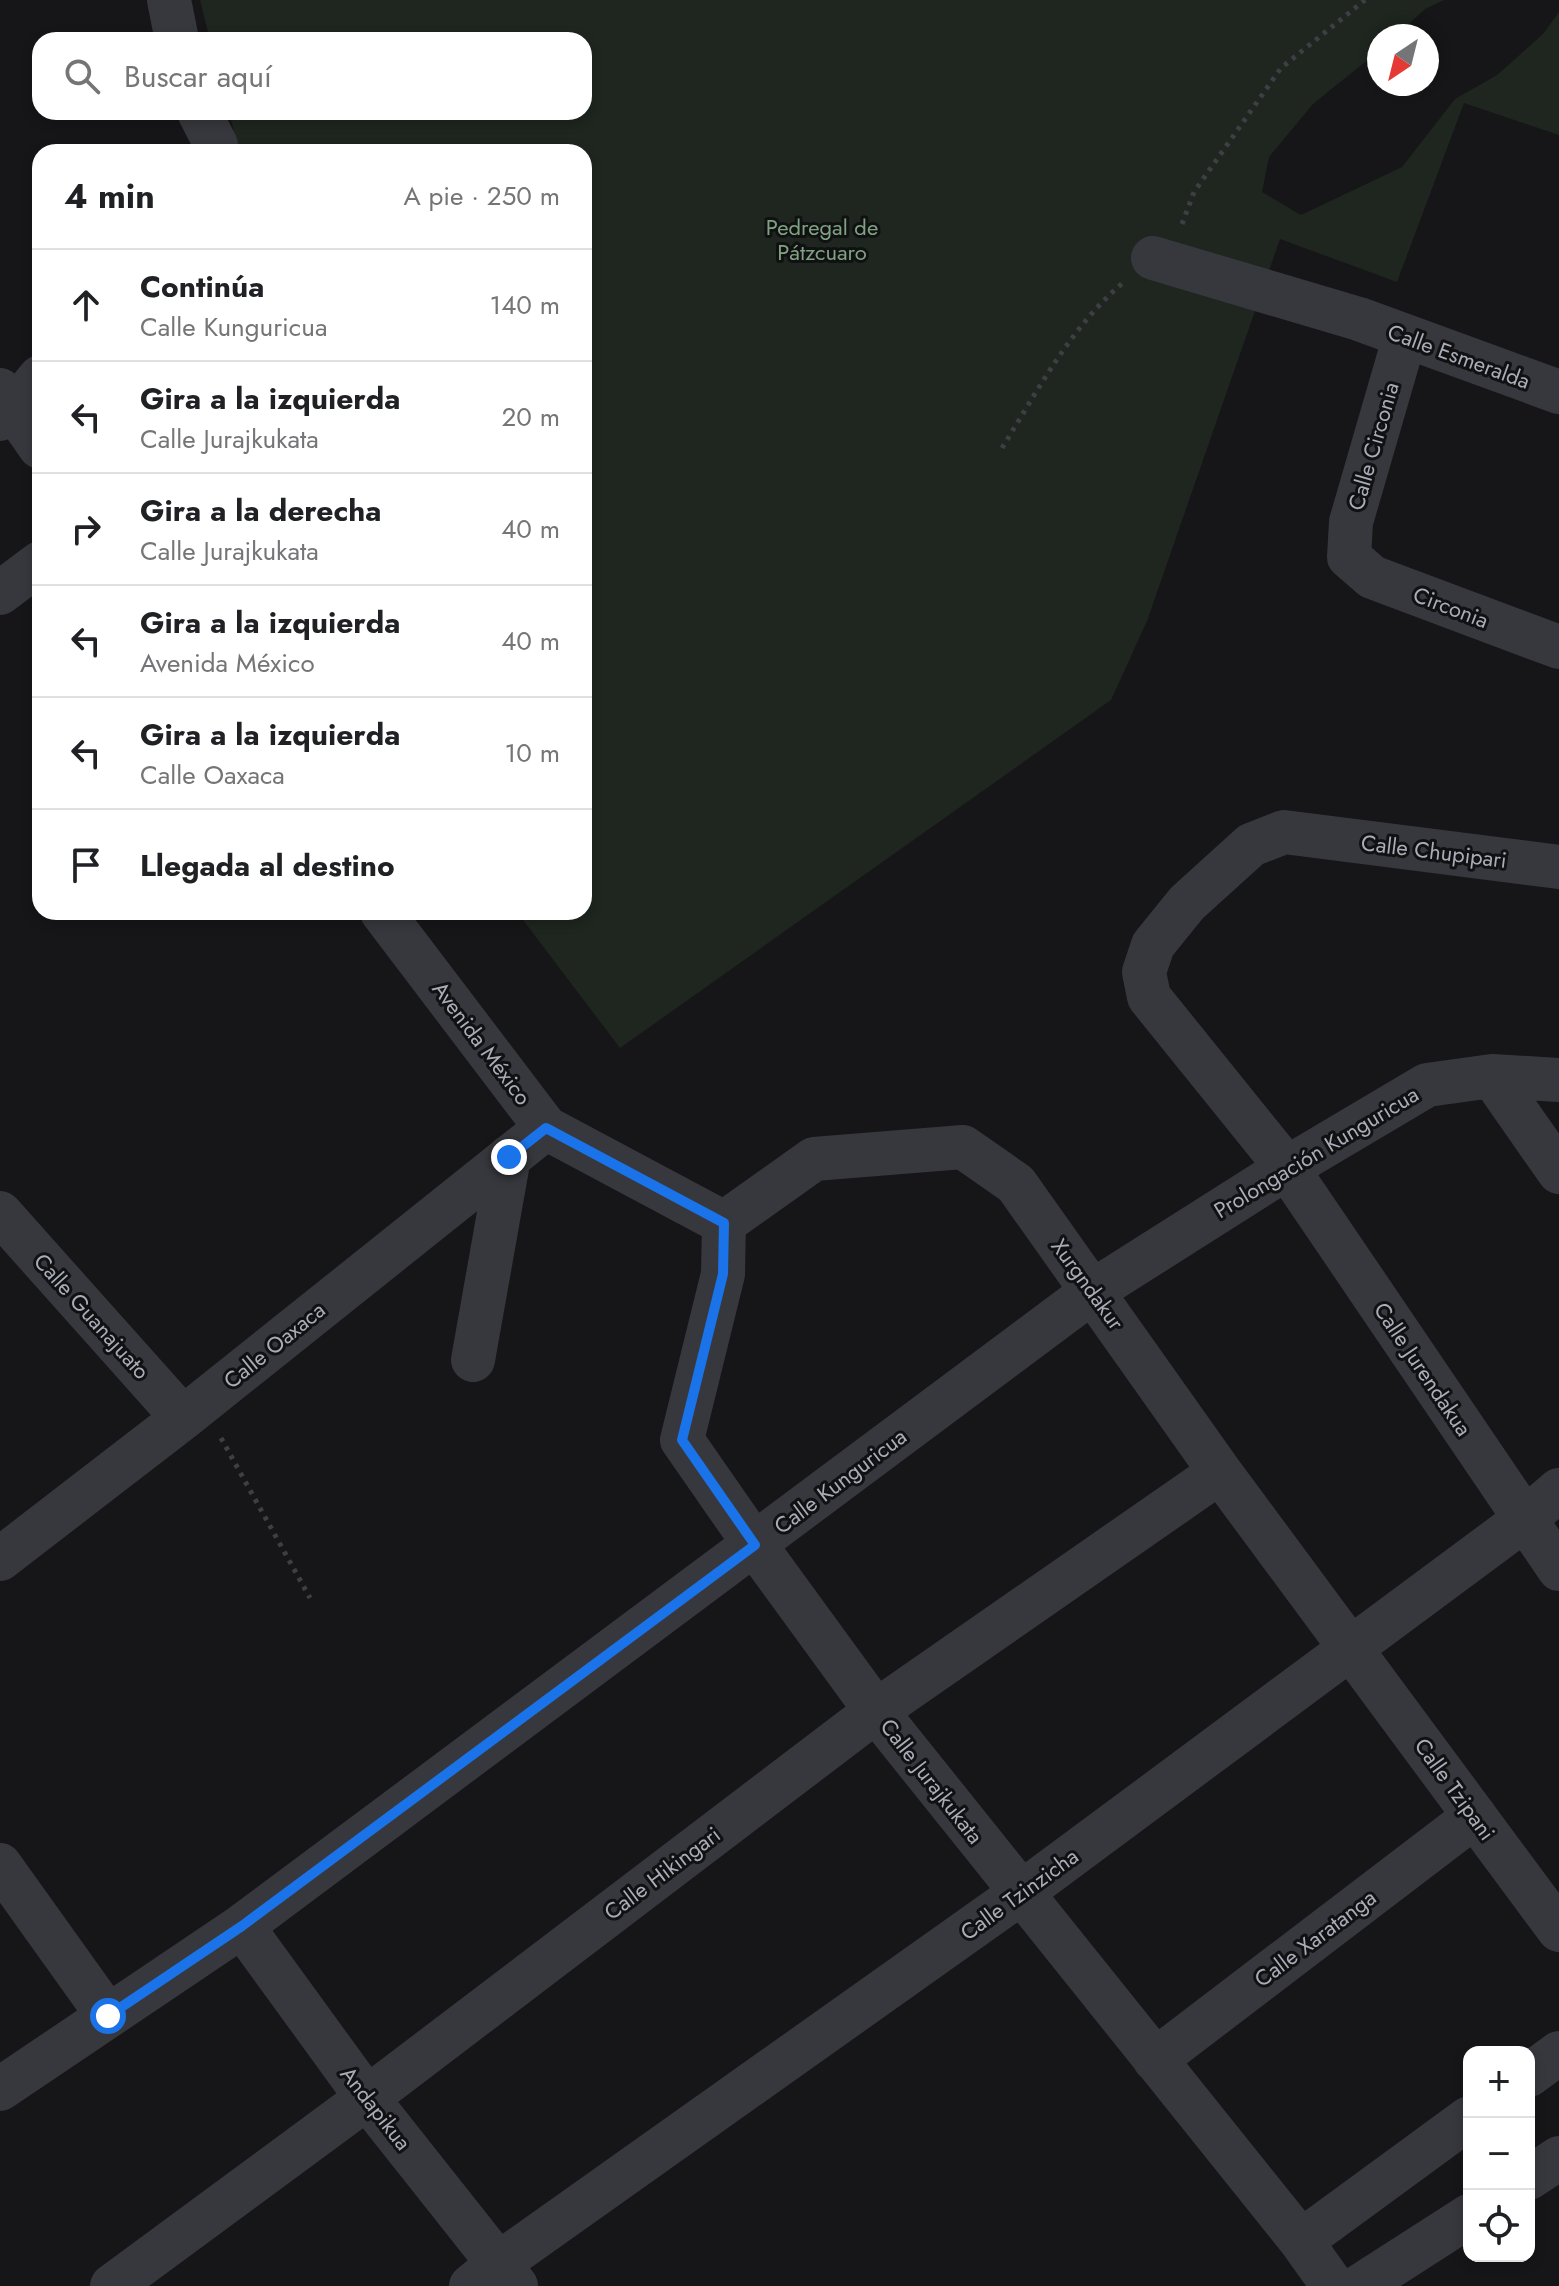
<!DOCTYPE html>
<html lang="es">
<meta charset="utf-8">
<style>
:root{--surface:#fff;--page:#f6f6f6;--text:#202124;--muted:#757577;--line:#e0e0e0}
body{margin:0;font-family:Jost,sans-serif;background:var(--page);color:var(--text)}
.controls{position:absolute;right:24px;bottom:24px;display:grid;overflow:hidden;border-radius:16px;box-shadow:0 4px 12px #0003}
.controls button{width:72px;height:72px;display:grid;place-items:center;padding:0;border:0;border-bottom:2px solid var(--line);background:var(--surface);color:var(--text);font:40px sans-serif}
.compass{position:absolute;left:1367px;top:24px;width:72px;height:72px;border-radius:50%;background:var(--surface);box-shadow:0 4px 12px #0003;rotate:215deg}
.stop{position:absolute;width:24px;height:24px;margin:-18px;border:6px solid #1a73e8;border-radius:50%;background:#fff}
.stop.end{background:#1a73e8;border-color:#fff;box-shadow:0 2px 8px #0008}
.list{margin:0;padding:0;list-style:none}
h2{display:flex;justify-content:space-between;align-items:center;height:104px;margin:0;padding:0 32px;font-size:34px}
h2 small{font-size:26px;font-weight:400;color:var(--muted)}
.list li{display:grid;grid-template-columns:52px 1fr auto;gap:24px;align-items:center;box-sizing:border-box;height:112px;padding:0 32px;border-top:2px solid var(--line)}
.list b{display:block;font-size:30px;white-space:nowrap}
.list p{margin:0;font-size:26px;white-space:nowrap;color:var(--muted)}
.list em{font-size:26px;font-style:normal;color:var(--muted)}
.icon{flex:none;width:44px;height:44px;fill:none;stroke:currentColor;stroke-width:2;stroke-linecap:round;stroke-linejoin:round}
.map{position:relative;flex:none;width:1559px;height:2286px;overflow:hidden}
.search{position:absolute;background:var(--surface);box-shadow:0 4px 12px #0003;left:32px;top:32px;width:560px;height:88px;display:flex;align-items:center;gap:20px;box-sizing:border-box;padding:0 28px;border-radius:24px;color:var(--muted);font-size:30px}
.panel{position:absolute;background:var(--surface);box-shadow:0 4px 12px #0003;left:32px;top:144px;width:560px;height:776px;border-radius:24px}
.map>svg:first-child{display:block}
.green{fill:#1e261f}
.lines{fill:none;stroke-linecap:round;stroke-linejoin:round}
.path{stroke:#3d3f44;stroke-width:5;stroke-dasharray:4 6;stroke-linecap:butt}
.minor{stroke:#37383d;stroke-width:44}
.route{stroke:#1a73e8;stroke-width:10}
.labels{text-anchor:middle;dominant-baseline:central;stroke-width:6;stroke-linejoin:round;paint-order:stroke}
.park-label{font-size:22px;fill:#7fa381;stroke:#111113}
.street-label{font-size:22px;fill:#a8adb8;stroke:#111113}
</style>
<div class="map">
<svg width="1559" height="2286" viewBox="0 0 1559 2286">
<rect width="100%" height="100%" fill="#161618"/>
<path class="green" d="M200,0H1444L1425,9L1396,36H1379V51L1313,104L1269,157L1262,192L1301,215L1402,167L1455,99L1497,75L1543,34L1559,12V135L1464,103L1397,282L1280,239L1147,621L1111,700L620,1048L517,912H584V152H239L229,112H584V40H210Z"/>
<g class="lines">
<path class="path" d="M1182,224L1194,192L1281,68L1365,0
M1002,448C1038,390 1072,325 1124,282
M221,1438L310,1598"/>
<path class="minor" d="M169,0L177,40
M199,112L216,145L213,152
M1153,258L1359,319L1559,392
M1405,336L1351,522L1349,557L1372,577L1559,647
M0,390L40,447
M0,419L15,408L40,377
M0,593L40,563
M1559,867L1284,832L1251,845L1187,903L1153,945L1144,972L1149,997L1287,1168L1559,1569
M382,912L546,1128L724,1223
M1492,1076L1559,1172
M0,1213L183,1418
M724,1223L723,1274L682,1440L755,1545L876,1711L1301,2241L1333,2286
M724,1223L814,1159L963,1147L1016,1184L1220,1472L1559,1930
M473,1360L509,1157
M0,1559L183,1418L546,1128
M0,1865L108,2016
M242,1926L367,2098L516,2286
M1155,2060L1475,1816
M1529,2075L1559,2053
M0,2089L242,1926L1093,1291L1287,1168L1427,1085L1492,1076L1559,1080
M1529,2178L1559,2158
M1301,2241L1469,2118
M112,2286L367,2098L876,1711L1220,1472
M471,2286L498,2264L1021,1893L1525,1519L1559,1490
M1360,2286L1469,2216"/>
</g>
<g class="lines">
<path class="route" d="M108,2016L242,1926L755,1545L682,1440L723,1274L724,1223L546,1128L509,1157"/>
</g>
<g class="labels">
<g class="park-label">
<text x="822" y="227">Pedregal de<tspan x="822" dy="25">Pátzcuaro</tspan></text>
</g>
<g class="street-label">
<text transform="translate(1459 356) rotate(20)">Calle Esmeralda</text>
<text transform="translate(1373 446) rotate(-74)">Calle Circonia</text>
<text transform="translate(1451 607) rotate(21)">Circonia</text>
<text transform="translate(1434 851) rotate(7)">Calle Chupipari</text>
<text transform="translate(482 1043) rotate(53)">Avenida México</text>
<text transform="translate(1316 1152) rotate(-31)">Prolongación Kunguricua</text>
<text transform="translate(1088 1284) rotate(54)">Xurgndakur</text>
<text transform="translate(92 1316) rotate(48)">Calle Guanajuato</text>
<text transform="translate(274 1345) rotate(-39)">Calle Oaxaca</text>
<text transform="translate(1423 1369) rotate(56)">Calle Jurendakua</text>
<text transform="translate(840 1481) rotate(-37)">Calle Kunguricua</text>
<text transform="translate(932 1781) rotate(52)">Calle Jurajkukata</text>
<text transform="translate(1455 1789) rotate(54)">Calle Tzipani</text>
<text transform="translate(662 1873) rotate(-37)">Calle Hikingari</text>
<text transform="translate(1019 1894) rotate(-36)">Calle Tzinzicha</text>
<text transform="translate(1315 1938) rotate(-37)">Calle Xaratanga</text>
<text transform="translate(376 2108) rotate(52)">Andapikua</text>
</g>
</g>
</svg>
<div class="controls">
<button>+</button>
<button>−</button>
<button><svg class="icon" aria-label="locate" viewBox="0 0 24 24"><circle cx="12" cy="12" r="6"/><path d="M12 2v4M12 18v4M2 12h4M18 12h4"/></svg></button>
</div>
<svg class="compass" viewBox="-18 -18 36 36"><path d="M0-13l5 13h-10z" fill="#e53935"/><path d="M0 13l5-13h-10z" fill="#757577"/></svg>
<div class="stop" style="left:108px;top:2016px"></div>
<div class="stop end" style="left:509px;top:1157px"></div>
<div class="search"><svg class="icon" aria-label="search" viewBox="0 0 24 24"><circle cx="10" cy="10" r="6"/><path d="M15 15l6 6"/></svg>Buscar aquí</div>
<section class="panel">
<h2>4 min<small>A pie · 250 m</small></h2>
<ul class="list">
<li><svg class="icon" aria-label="ahead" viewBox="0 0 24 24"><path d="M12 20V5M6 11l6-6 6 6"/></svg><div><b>Continúa</b><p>Calle Kunguricua</p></div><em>140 m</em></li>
<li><svg class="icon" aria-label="left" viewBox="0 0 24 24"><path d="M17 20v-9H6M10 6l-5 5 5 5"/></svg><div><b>Gira a la izquierda</b><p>Calle Jurajkukata</p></div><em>20 m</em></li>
<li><svg class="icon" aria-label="right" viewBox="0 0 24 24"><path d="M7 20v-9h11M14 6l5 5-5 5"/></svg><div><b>Gira a la derecha</b><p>Calle Jurajkukata</p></div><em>40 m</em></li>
<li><svg class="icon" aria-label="left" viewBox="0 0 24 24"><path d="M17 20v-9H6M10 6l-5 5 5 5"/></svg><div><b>Gira a la izquierda</b><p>Avenida México</p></div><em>40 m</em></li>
<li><svg class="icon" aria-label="left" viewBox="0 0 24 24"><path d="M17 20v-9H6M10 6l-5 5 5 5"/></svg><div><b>Gira a la izquierda</b><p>Calle Oaxaca</p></div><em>10 m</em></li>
<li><svg class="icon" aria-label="arrive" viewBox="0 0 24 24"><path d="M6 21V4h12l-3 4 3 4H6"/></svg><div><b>Llegada al destino</b></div></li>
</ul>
</section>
</div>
